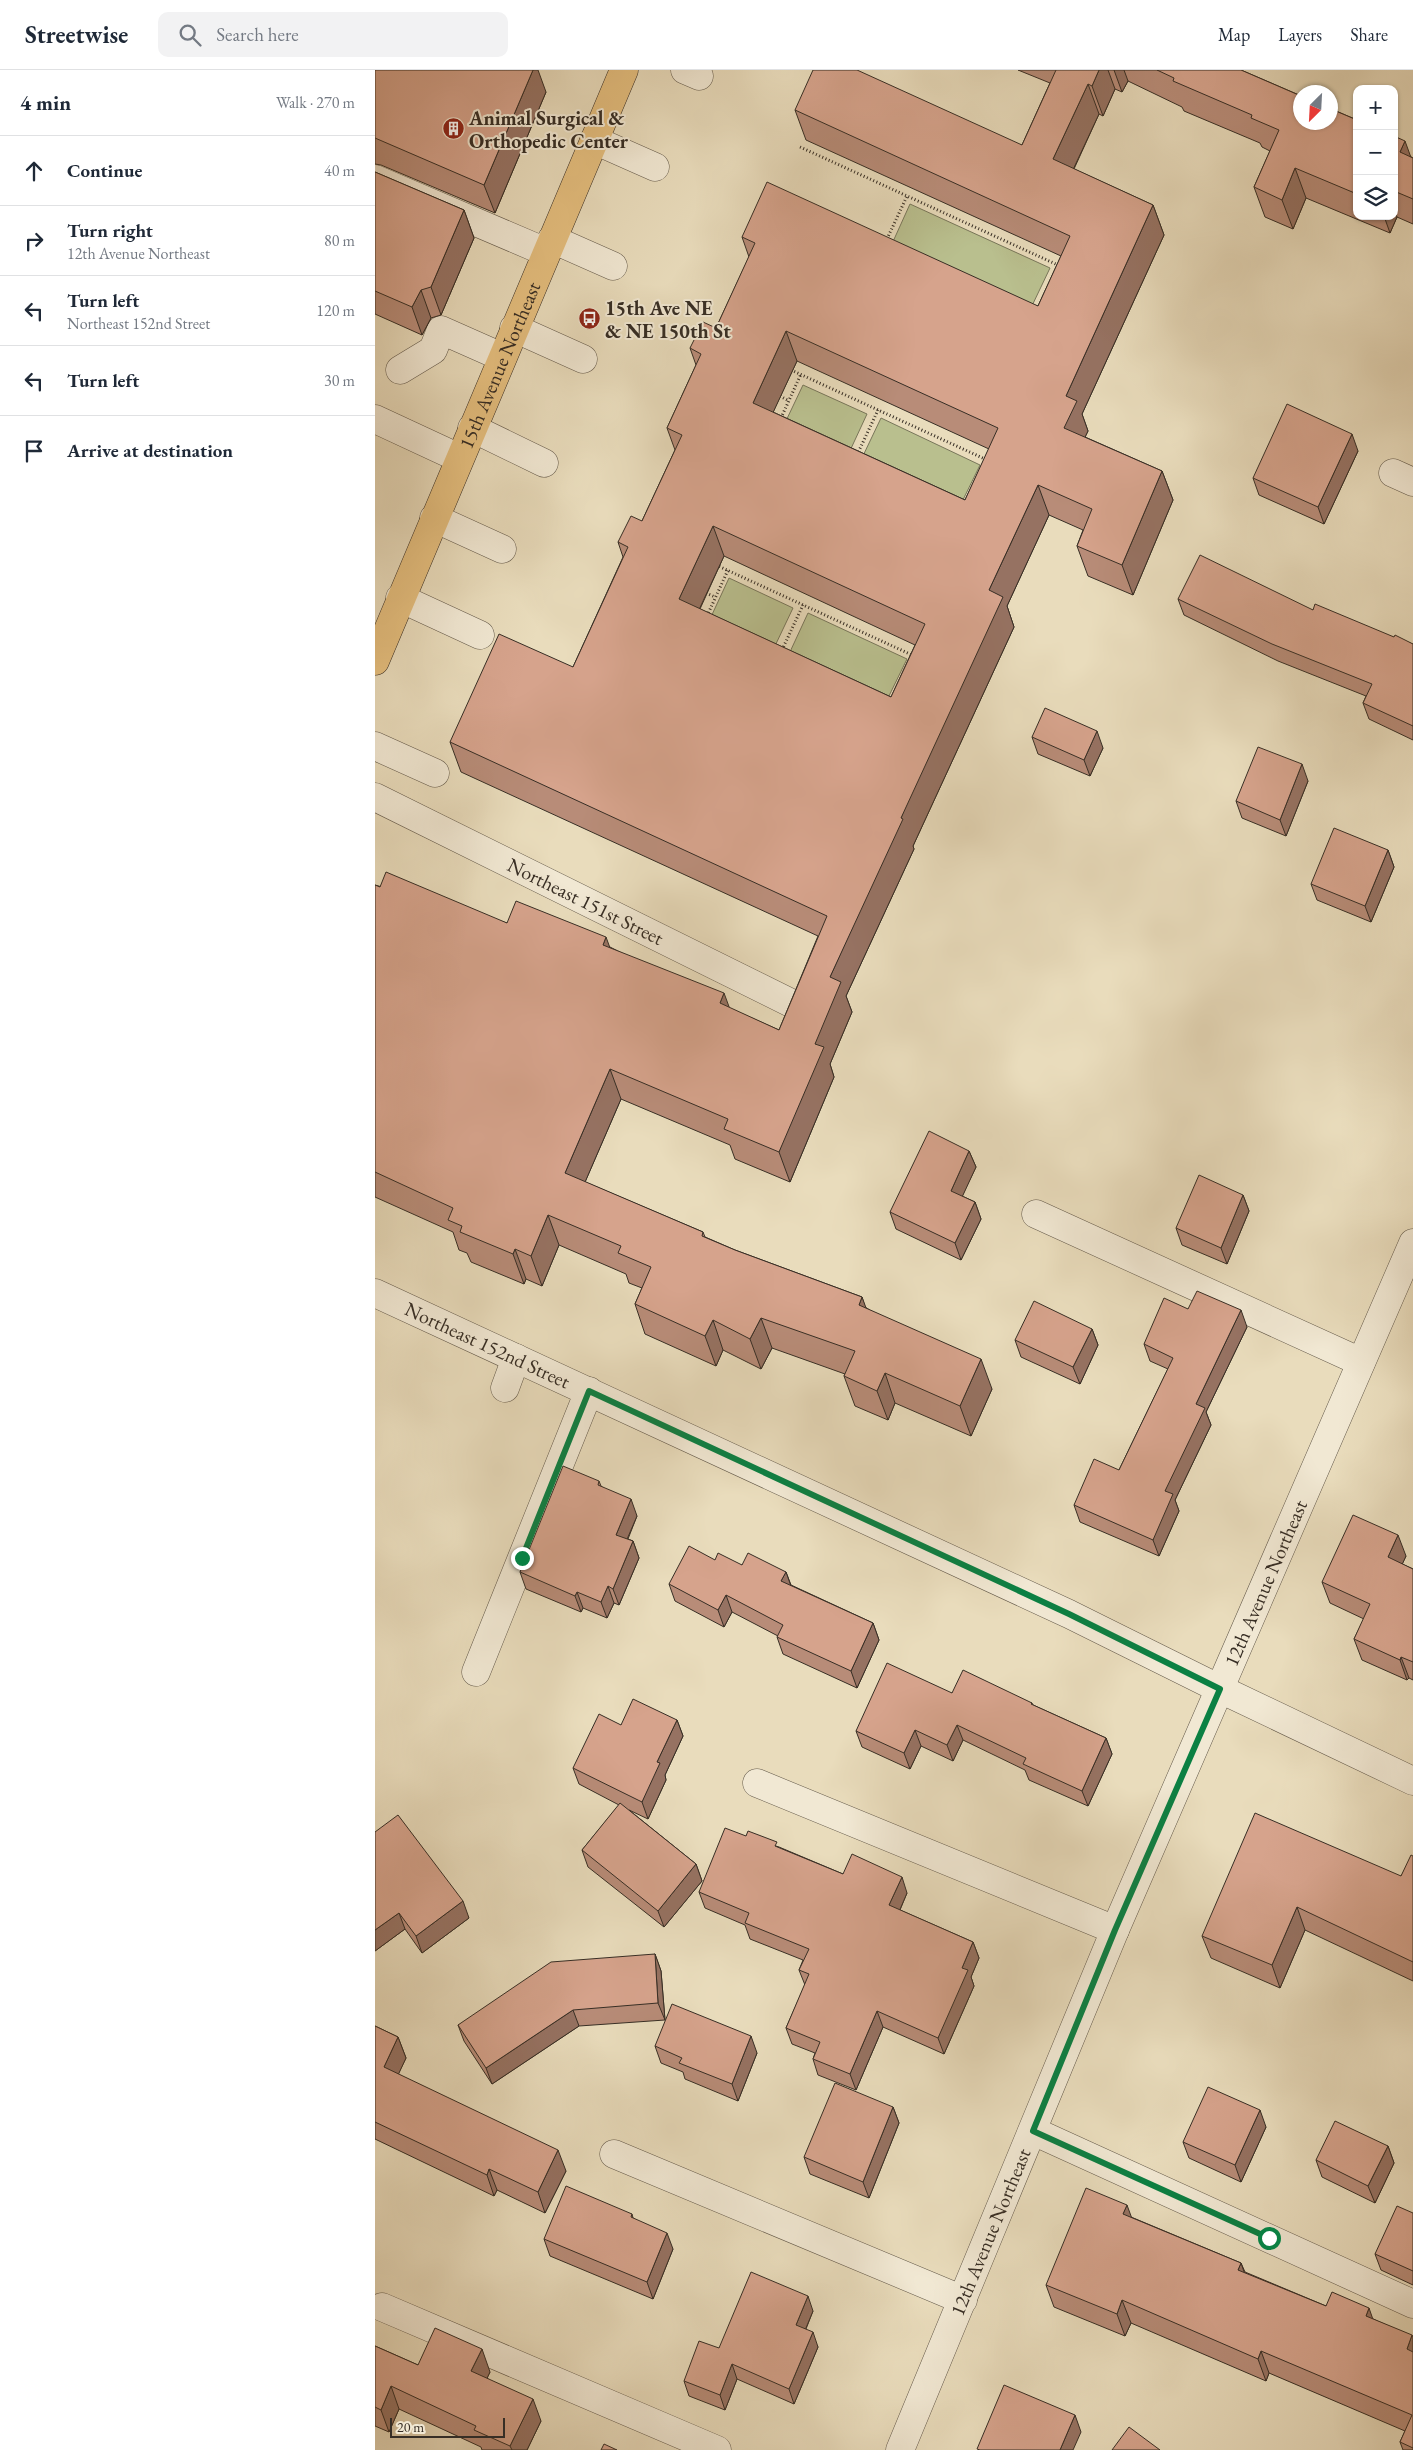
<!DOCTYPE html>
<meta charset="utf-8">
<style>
:root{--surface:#fff;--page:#f2f2f3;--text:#1f2937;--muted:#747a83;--line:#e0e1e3}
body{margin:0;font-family:"EB Garamond",serif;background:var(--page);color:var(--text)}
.controls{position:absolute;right:15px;top:15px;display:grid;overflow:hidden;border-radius:10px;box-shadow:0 1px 4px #0004}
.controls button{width:45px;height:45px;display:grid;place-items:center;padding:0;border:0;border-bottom:1px solid var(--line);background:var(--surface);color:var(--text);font:25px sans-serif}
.compass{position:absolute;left:918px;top:15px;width:45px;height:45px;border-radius:50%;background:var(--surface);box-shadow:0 1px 4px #0004;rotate:204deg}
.scale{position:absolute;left:15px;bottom:12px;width:115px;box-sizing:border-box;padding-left:5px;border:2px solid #372e25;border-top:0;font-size:14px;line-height:18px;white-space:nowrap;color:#372e25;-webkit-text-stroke:4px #f1e8d3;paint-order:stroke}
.stop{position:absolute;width:15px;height:15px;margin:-11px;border:4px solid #0b8043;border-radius:50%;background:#fff}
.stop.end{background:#0b8043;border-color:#fff;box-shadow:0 1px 5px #0008}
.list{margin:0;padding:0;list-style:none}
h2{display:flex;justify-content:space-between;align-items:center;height:65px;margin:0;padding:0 20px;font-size:21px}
h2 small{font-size:16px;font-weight:400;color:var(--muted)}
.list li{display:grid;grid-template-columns:32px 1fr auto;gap:15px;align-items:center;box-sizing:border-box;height:70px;padding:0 20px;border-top:1px solid var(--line)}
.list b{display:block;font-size:19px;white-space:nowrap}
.list p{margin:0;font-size:16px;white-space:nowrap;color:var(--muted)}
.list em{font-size:16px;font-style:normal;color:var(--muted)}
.icon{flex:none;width:28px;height:28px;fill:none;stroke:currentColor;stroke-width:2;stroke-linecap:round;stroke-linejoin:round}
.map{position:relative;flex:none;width:1038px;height:2380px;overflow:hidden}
header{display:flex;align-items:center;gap:30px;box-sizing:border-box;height:70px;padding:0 25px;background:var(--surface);border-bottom:1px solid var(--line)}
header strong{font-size:24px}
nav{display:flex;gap:28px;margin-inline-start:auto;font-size:18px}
.search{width:350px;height:45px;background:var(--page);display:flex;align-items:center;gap:12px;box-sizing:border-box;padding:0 18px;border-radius:10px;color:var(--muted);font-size:19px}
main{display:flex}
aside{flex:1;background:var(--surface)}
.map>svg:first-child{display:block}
.green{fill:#b9bf8e;stroke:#78765a}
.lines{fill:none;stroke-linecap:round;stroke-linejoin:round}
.minor-casing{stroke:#645a4b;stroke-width:29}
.major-casing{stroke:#372e25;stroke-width:29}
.path{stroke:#372e25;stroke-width:3;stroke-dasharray:1 2.5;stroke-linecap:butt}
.minor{stroke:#f1e8d3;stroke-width:28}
.major{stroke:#e4be7e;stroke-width:28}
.wall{fill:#b88c78;stroke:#372e25;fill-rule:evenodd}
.shaded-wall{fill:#967262;stroke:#372e25}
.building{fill:#d6a38c;stroke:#372e25;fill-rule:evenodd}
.route{stroke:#0b8043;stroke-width:6}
.labels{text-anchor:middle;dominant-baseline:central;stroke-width:4;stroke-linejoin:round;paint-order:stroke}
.poi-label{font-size:20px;font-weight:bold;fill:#372e25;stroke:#f1e8d3;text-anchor:start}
.street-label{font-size:20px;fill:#372e25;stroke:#f1e8d3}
</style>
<header>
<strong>Streetwise</strong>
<div class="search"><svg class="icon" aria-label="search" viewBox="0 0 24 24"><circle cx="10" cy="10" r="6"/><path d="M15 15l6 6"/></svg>Search here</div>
<nav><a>Map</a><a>Layers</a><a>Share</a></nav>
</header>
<main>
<aside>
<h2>4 min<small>Walk · 270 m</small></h2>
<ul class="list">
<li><svg class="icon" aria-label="ahead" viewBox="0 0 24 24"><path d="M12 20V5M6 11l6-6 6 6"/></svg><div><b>Continue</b></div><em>40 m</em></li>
<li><svg class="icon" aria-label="right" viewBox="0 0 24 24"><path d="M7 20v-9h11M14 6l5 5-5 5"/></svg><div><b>Turn right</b><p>12th Avenue Northeast</p></div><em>80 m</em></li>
<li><svg class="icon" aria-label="left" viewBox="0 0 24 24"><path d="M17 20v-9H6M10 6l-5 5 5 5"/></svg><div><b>Turn left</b><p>Northeast 152nd Street</p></div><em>120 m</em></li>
<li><svg class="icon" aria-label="left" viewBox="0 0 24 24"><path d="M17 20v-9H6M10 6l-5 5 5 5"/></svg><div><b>Turn left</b></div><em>30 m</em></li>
<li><svg class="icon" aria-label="arrive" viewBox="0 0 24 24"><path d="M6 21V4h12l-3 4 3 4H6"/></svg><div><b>Arrive at destination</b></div></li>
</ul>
</aside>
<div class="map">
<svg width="1038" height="2380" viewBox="0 0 1038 2380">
<rect width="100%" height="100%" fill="#e9dcbc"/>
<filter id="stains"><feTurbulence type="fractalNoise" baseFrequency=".004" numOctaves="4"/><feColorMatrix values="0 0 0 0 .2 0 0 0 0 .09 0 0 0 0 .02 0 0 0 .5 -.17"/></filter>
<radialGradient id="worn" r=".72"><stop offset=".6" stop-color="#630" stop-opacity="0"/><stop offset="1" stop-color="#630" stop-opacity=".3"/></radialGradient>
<path class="green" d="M535,134L675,198L655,240L516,176Z
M428,315L492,344L473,385L409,355Z
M506,348L605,395L585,436L486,390Z
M354,508L418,538L399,578L335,549Z
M433,543L532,589L512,630L414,584Z"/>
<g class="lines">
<defs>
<g id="minor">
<path d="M310,0L324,6"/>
<path d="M219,70L280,97"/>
<path d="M0,109L171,182"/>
<path d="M177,169L238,196"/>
<path d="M139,258L208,289"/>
<path d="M25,300L58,280L66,260L127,287"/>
<path d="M0,349L84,388"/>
<path d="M97,358L169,393"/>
<path d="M1018,403L1038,412"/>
<path d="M59,448L127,479"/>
<path d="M25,528L105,565"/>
<path d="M0,676L60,703"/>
<path id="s1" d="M0,727L422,936"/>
<path d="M661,1144L986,1292"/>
<path id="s2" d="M0,1223L694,1544L845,1619L1038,1711"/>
<path d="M130,1318L141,1288"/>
<path d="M101,1602L214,1321"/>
<path d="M382,1713L740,1860"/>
<path d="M658,2061L1038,2234"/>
<path d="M239,2084L588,2230"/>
<path d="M7,2237L342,2380"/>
<path id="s3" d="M525,2380L740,1860L1038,1173"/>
</g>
<g id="major">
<path id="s4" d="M0,591L249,0"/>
</g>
</defs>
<use href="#minor" class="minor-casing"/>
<use href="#major" class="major-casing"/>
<path class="path" d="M425,77L685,196
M512,169L532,126
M416,300L612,390
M405,326L414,331
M406,348L426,304
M482,385L503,340
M341,495L537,585
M331,523L340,527
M332,546L353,500
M407,580L428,535"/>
<use href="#minor" class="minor"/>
<use href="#major" class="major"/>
</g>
<path class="wall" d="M0,0L171,22L120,143L6,95L0,94Z
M643,0H866L982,50V146H1019V66L1036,87L1038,88V154L1022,147L1015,163L931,128L918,159L890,147L879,117L895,81L887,77L885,73L809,41L807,37L753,11L747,22L740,19L728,46L724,44L699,99L778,135L789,165L707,344L713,361L710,367L787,401L798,430L758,525L713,506L702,476L708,460L674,445L632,536L639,557L538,776L539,779L471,926L477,942L455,994L459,1007L415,1112L360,1089L355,1075L246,1029L210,1112L328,1162L330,1167L360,1180L487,1227L490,1237L617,1319L596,1366L520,1333L513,1350L480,1336L469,1306L470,1304L397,1278L386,1299L348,1280L341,1296L270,1264L260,1234L267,1218L254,1213L251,1204L184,1175L167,1216L151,1209L149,1214L96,1192L92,1183L84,1180L78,1162L0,1127V815L132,853L235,877L354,938L404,960L443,866L86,702L75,672L198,597L248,487L243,472L267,451L300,380L292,358L321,295L315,278L341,258L374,187L367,167L663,236L686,186L431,70L420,40L647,75L675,13ZM422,291L614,379L590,430L398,342ZM349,486L540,575L516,627L325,539Z
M0,102L89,140L99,168L66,245L56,248L47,265L0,244Z
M983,381L949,454L884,425L878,408Z
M803,529L938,540L1038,574V670L994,649L988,633L991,626L903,591L809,545Z
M657,667L728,678L715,706L663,684Z
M933,711L911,766L867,748L861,731Z
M1013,780L1019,797L996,852L942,830L936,814Z
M594,1081L601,1097L587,1126L600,1132L606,1149L586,1190L521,1159L515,1142Z
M868,1125L874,1141L852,1194L807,1175L801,1158Z
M813,1239L872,1257L831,1342L836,1355L800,1430L804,1441L784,1486L705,1452L699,1435L744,1400L793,1299L775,1291L769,1274Z
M717,1259L723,1275L705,1314L646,1287L640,1270Z
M224,1411L226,1416L262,1446L253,1469L258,1471L264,1488L244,1535L239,1533L232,1548L208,1538L206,1542L151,1519L145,1502Z
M1031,1486L1027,1494L1038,1499V1610L1034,1608L1032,1610L987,1590L979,1569L989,1549L955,1533L947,1512Z
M367,1495L411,1502L416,1515L498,1553L504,1570L482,1618L408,1584L402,1567L403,1566L357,1542L349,1557L300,1531L294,1514Z
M577,1623L657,1633L658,1635L731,1668L737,1684L713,1736L654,1710L650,1700L588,1670L578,1691L546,1676L535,1699L487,1677L481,1661Z
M302,1650L308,1666L290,1705L291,1710L273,1749L254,1740L321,1794L327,1811L289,1857L213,1797L207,1780L244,1735L204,1714L198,1698L246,1655Z
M0,1762L94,1848L47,1883L30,1859L0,1881Z
M371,1766L404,1777L468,1804L532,1823L525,1840L598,1872L604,1888L596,1907L599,1916L569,1984L508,1957L481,2020L443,2005L438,1989L440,1983L417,1974L411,1958L430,1915L424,1900L428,1890L375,1869L370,1855L330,1838L324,1822Z
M1038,1786V1911L930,1860L905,1918L836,1888L827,1866L1026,1806Z
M280,1884L286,1901L290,1950L204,1956L117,2014L89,1971L83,1955Z
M0,1956L23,1967L31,1988L23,2004L191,2101L170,2143L122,2120L119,2126L0,2069Z
M280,1976L382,1983L363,2031L310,2009L308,2002L286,1993Z
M518,2037L524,2053L494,2128L435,2104L429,2087Z
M891,2057L866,2112L814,2088L808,2072Z
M1013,2076L1019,2093L1000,2133L947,2107L941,2090Z
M1038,2143V2215L1006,2200L1000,2184Z
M257,2144L258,2148L298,2179L278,2229L175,2186L169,2169Z
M756,2147L866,2193L870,2202L951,2236L998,2249L1038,2267V2380H1028L1025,2372L1030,2361L894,2303L891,2311L756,2253L750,2266L679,2237L671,2215Z
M438,2241L431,2259L443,2277L419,2334L362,2309L350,2340L314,2326L309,2311L344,2278Z
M0,2276L43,2295L115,2302L112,2308L166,2351L152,2380H107L106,2377L24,2339L14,2362L0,2356Z"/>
<path class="shaded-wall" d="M158,0H163L171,22L120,143L109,115Z
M724,0H733L740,19L728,46L717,16Z
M739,0H749L753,11L747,22Z
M713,14L724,44L689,119L678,89Z
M1030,71L1038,93L1025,82Z
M920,98L931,128L918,159L907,130Z
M778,135L789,165L707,344L713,361L700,388L689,358L691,326Z
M89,140L99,168L66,245L56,217Z
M1019,141L1022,147L1015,163L1009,146H1019Z
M46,220L56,248L47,265L37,237Z
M411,261L422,291L389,362L378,333Z
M977,364L983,381L949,454L943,437Z
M787,401L798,430L758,525L747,495Z
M663,415L674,445L632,536L639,557L538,776L539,779L471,926L477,942L455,994L459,1007L415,1112L404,1082L440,974L455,907L526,748L614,520Z
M338,456L349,486L315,559L304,529Z
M722,661L728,678L715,706L709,690Z
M927,694L933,711L911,766L905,750Z
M1013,780L1019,797L996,852L990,836Z
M231,867L242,897L228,875Z
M349,923L360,953L345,933Z
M235,999L246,1029L201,1133L190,1103Z
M594,1081L601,1097L582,1138L576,1121Z
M868,1125L874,1141L852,1194L846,1178Z
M600,1132L606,1149L586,1190L580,1173Z
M173,1145L184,1175L167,1216L156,1186Z
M140,1179L151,1209L149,1214L138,1184Z
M487,1227L498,1257L484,1235Z
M866,1240L872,1257L831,1342L836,1355L800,1430L804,1441L784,1486L778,1470L790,1421L821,1334Z
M386,1248L397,1278L386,1299L375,1269Z
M338,1250L348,1280L341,1296L330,1266Z
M717,1259L723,1275L705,1314L698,1297Z
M606,1289L617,1319L596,1366L585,1336Z
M510,1303L520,1333L513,1350L502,1321Z
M256,1429L262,1446L247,1481L241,1465Z
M1023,1465L1031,1486L1021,1508L1013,1487Z
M258,1471L264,1488L244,1535L238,1519Z
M411,1502L417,1519L406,1511Z
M233,1516L239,1533L232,1548L226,1532Z
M202,1522L208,1538L206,1542L200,1526Z
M351,1525L357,1542L349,1557L343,1540Z
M498,1553L504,1570L482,1618L476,1601Z
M1026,1587L1034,1608L1032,1610L1025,1590Z
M302,1650L308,1666L290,1705L291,1710L273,1749L267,1732L282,1692Z
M582,1655L588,1670L578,1691L572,1675Z
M540,1660L546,1676L535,1699L529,1683Z
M731,1668L737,1684L713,1736L707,1721Z
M321,1794L327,1811L289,1857L283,1841Z
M527,1807L532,1823L520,1851L514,1835Z
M88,1831L94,1848L47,1883L41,1866Z
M922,1837L930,1860L905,1918L897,1895Z
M24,1843L30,1859L0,1881V1860Z
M598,1872L604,1888L596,1907L599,1916L569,1984L563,1968L587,1898Z
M280,1884L286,1901L290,1950L283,1933Z
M198,1940L204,1956L117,2014L111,1998Z
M502,1941L508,1957L481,2020L475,2004Z
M376,1966L382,1983L363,2031L357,2014Z
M23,1967L31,1988L17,2018L9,1997Z
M518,2037L524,2053L494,2128L488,2112Z
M885,2040L891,2057L866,2112L860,2095Z
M1013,2076L1019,2093L1000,2133L993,2116Z
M183,2080L191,2101L170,2143L163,2122Z
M114,2099L122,2120L119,2126L112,2105Z
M752,2135L760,2157L748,2144Z
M292,2163L298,2179L278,2229L272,2212Z
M866,2193L874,2216L863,2200Z
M433,2226L438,2241L426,2270L421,2255Z
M747,2230L756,2253L750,2266L742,2244Z
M994,2238L1002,2261L991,2246Z
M438,2262L443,2277L419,2334L414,2319Z
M1037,2265L1038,2267V2297L1032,2279Z
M107,2279L115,2302L105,2323L96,2301Z
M886,2281L894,2303L891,2311L883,2289Z
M357,2294L362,2309L350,2340L345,2325Z
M16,2316L24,2339L14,2362L6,2340Z
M158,2329L166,2351L152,2380H137L135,2376Z
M700,2345L706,2362L698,2380H685Z"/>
<path class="building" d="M0,0H158L109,115L0,68Z
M438,0H482L647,75L681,0H724L717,16L713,14L678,89L778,135L691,326L702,331L689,358L787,401L747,495L702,476L717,439L663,415L614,520L628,527L526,748L528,749L455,907L466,912L440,974L449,977L404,1082L349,1059L353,1049L235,999L190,1103L328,1162L327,1166L360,1180L487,1227L484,1235L606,1289L585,1336L510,1303L502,1321L469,1306L480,1281L386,1248L375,1269L338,1250L330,1266L260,1234L276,1197L243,1183L246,1176L173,1145L156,1186L140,1179L138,1184L85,1162L87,1156L73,1150L78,1138L0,1102V815L5,817L11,802L132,853L141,831L231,867L228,875L349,923L345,933L404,960L452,846L75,672L124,564L198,597L253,477L243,472L256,446L267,451L307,365L292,358L326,284L315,278L328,252L341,258L380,173L367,167L392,112L663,236L695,166L420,40ZM411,261L623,358L590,430L378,333ZM338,456L550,554L516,627L304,529Z
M782,0H866L926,26V52H956V39L982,50V124L920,98L907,130L879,117L904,60L876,48L877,45L798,11L799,8Z
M1019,66L1030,71L1025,82L1038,88V129L1019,121Z
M0,102L89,140L56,217L46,220L37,237L0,221Z
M912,334L977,364L943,437L878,408Z
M825,485L938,540L940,534L1019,567L1020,565L1038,574V656L988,633L997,614L897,574L803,529Z
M670,638L722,661L709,690L657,667Z
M883,677L927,694L905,750L861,731Z
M959,758L1013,780L990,836L936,814Z
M554,1061L594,1081L576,1121L600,1132L580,1173L515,1142Z
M824,1105L868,1125L846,1178L801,1158Z
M822,1221L866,1240L821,1334L830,1338L790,1421L798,1424L778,1470L699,1435L719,1389L744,1400L798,1288L769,1274L789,1228L813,1239Z
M659,1231L717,1259L698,1297L640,1270Z
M188,1396L224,1411L223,1415L256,1429L241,1465L258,1471L238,1519L233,1516L226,1532L202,1522L200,1526L145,1502Z
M978,1445L1023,1465L1013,1487L1038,1499V1592L1026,1587L1025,1590L979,1569L995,1534L947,1512Z
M314,1476L340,1490L343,1483L367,1495L373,1483L411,1502L406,1511L498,1553L476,1601L402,1567L408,1555L351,1525L343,1540L294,1514Z
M512,1593L577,1623L588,1600L657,1633L656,1634L731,1668L707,1721L648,1694L651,1688L582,1655L572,1675L540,1660L529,1683L481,1661Z
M258,1629L302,1650L282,1692L285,1693L267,1732L198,1698L224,1644L246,1655Z
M245,1733L321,1794L283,1841L207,1780Z
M880,1743L1026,1806L1036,1785L1038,1786V1892L922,1837L897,1895L827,1866Z
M23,1745L88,1831L41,1866L24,1843L0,1860V1762Z
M350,1758L371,1766L373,1761L402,1772L400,1776L468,1804L477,1784L527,1807L514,1835L598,1872L587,1898L593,1900L563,1968L502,1941L475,2004L438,1989L445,1972L411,1958L434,1904L424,1900L434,1879L370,1853L374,1843L324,1822Z
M280,1884L283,1933L198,1940L111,1998L83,1955L176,1892Z
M297,1934L376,1966L357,2014L304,1993L307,1988L280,1976Z
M0,1956L23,1967L9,1997L183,2080L163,2122L114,2099L112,2105L0,2052Z
M460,2013L518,2037L488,2112L429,2087Z
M833,2017L885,2040L860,2095L808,2072Z
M960,2051L1013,2076L993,2116L941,2090Z
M191,2116L257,2144L256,2147L292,2163L272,2212L169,2169Z
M711,2118L752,2135L748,2144L866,2193L863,2200L951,2236L957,2222L994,2238L991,2246L1037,2265L1032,2279L1038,2282V2378L1025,2372L1037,2345L886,2281L883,2289L747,2230L742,2244L671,2215Z
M1022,2136L1038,2143V2201L1000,2184Z
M376,2202L433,2226L421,2255L438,2262L414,2319L357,2294L345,2325L309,2311L324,2271L344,2278Z
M60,2258L107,2279L96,2301L158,2329L135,2376L99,2360L101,2356L16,2316L6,2340L0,2337V2276L43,2295Z
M629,2315L700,2345L685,2380H605L602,2379Z
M754,2357L785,2380H737Z
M229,2374L242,2380H226Z"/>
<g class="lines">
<path class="route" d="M147,1488L214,1321L694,1544L845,1619L740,1860L658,2061L894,2168"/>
</g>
<defs>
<symbol id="building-disc" viewBox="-11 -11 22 22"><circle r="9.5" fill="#8f2418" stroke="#f1e8d3"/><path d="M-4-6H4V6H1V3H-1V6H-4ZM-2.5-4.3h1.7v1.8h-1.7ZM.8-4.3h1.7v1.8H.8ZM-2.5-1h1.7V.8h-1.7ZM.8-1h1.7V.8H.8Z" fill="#fff"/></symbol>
<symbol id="bus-disc" viewBox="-11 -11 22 22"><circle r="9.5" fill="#8f2418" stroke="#f1e8d3"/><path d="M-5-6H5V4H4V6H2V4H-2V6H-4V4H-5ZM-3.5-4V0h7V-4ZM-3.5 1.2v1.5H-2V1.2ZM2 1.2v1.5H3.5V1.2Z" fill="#fff"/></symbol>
</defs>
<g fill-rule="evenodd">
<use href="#building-disc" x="66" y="46" width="25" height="25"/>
<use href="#bus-disc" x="202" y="236" width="25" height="25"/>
</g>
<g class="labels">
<g class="poi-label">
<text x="94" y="48">Animal Surgical &amp;<tspan x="94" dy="23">Orthopedic Center</tspan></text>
<text x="230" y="238">15th Ave NE<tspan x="230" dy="23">&amp; NE 150th St</tspan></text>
</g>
<g class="street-label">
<text stroke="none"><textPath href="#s4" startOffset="321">15th Avenue Northeast</textPath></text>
<text stroke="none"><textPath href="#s1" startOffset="235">Northeast 151st Street</textPath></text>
<text stroke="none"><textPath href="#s2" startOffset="124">Northeast 152nd Street</textPath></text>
<text stroke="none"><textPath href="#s3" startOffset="941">12th Avenue Northeast</textPath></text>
<text stroke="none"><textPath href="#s3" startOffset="236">12th Avenue Northeast</textPath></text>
</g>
</g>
<rect width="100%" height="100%" filter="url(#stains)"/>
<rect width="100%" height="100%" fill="url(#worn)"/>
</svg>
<div class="controls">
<button>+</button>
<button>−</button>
<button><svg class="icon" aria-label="layers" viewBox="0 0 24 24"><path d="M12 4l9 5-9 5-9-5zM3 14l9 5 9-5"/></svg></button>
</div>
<svg class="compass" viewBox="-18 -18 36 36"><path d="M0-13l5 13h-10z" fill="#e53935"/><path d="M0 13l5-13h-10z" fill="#747a83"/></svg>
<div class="scale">20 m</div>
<div class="stop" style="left:894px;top:2168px"></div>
<div class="stop end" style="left:147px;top:1488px"></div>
</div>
</main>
